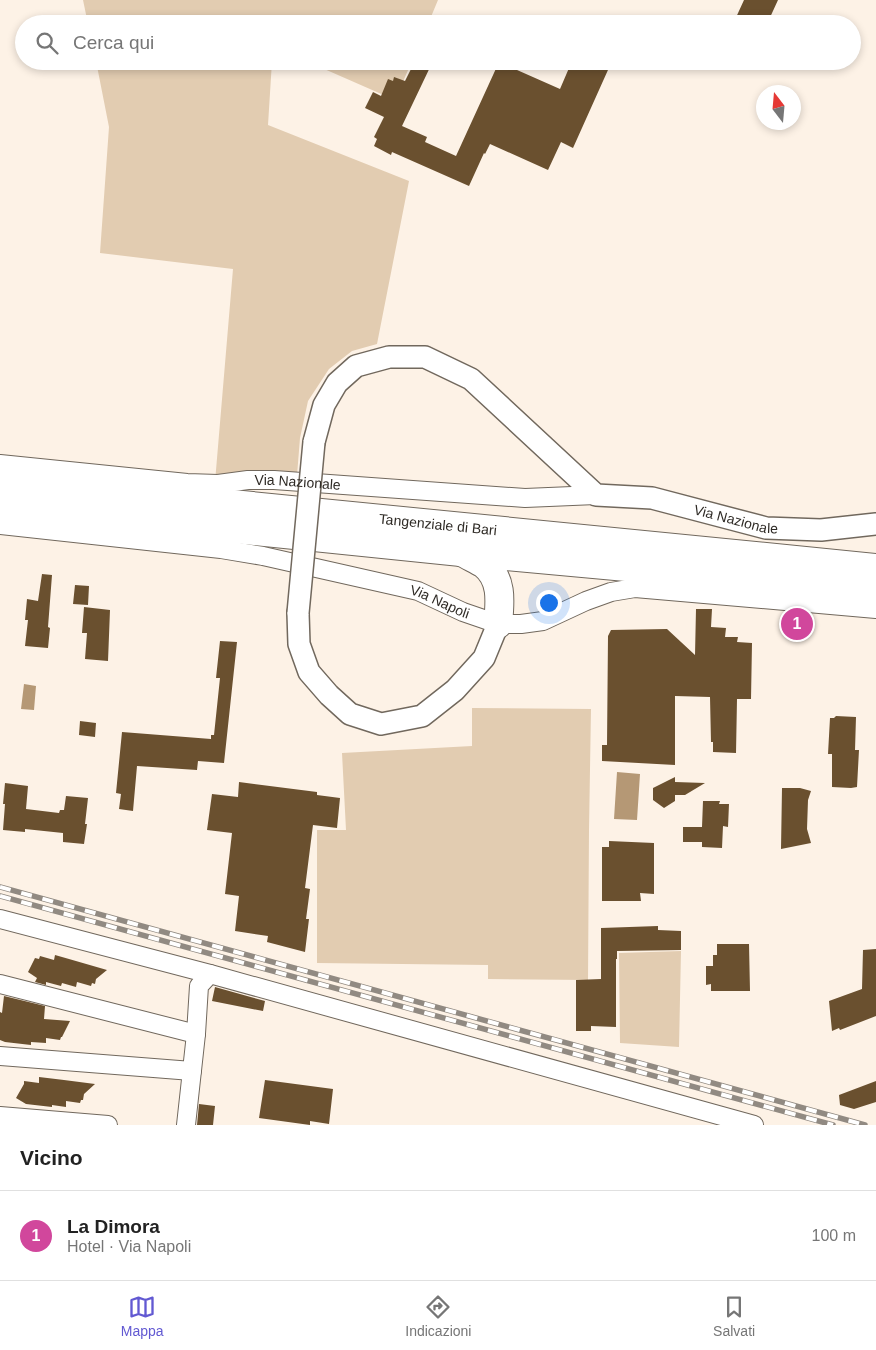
<!DOCTYPE html>
<html lang="it">
<meta charset="utf-8">
<style>
:root{--surface:#fff;--page:#f6f6f6;--text:#222;--muted:#767676;--line:#e0e0e0;--accent:#6259d2}
body{margin:0;font-family:Arial,sans-serif;background:var(--page);color:var(--text)}
.compass{position:absolute;left:756px;top:85px;width:45px;height:45px;border-radius:50%;background:var(--surface);box-shadow:0 2px 8px #0003;rotate:344deg}
.you{position:absolute;left:548px;top:602px;width:18px;height:18px;margin:-12px;border:4px solid #fff;border-radius:50%;background:#1a73e8;box-shadow:0 0 0 8px #1a73e833}
.badge{display:grid;place-items:center;width:32px;height:32px;border-radius:50%;background:var(--accent);color:#fff;font-size:16px;font-weight:700}
.pin{position:absolute;translate:-50% -50%;border:2px solid #fff;box-shadow:0 1px 5px #0006}
.list{margin:0;padding:0;list-style:none}
h2{display:flex;justify-content:space-between;align-items:center;height:65px;margin:0;padding:0 20px;font-size:21px}
h2 small{font-size:16px;font-weight:400;color:var(--muted)}
.list li{display:grid;grid-template-columns:32px 1fr auto;gap:15px;align-items:center;box-sizing:border-box;height:90px;padding:0 20px;border-top:1px solid var(--line)}
.list b{display:block;font-size:19px;white-space:nowrap}
.list p{margin:0;font-size:16px;white-space:nowrap;color:var(--muted)}
.list em{font-size:16px;font-style:normal;color:var(--muted)}
.icon{flex:none;width:28px;height:28px;fill:none;stroke:currentColor;stroke-width:2;stroke-linecap:round;stroke-linejoin:round}
.map{position:relative;flex:none;width:876px;height:1125px;overflow:hidden}
.search{position:absolute;background:var(--surface);box-shadow:0 2px 8px #0003;left:15px;right:15px;top:15px;height:55px;display:flex;align-items:center;gap:12px;box-sizing:border-box;padding:0 18px;border-radius:28px;color:var(--muted);font-size:19px}
.sheet{height:155px;background:var(--surface)}
nav{display:flex;justify-content:space-around;align-items:center;box-sizing:border-box;height:70px;border-top:1px solid var(--line);background:var(--surface);font-size:14px;color:var(--muted)}
nav a{display:grid;justify-items:center;gap:2px}
nav .on{color:var(--accent)}
.map>svg:first-child{display:block}
.green{fill:#e2ccb1}
.water{fill:#b59875}
.building{fill:#6a502f}
.lines{fill:none;stroke-linecap:round;stroke-linejoin:round}
.minor-casing{stroke:#71685d;stroke-width:20}
.tertiary-casing{stroke:#71685d;stroke-width:24}
.trunk-casing{stroke:#71685d;stroke-width:30}
.minor{stroke:#fff;stroke-width:18}
.tertiary{stroke:#fff;stroke-width:21}
.trunk{stroke:#fff;stroke-width:28}
.rail-casing{stroke:#918a82;stroke-width:5.5}
.rail{stroke:#fff;stroke-width:4;stroke-dasharray:11;stroke-linecap:butt}
.tertiary-bridge-casing{stroke:#71685d;stroke-width:24;stroke-linecap:butt}
.tertiary-bridge{stroke:#fff;stroke-width:21}
.labels{text-anchor:middle;dominant-baseline:central;stroke-width:5;stroke-linejoin:round;paint-order:stroke}
.street-label{font-size:14px;fill:#2f2b26;stroke:#fff}
</style>
<div class="map">
<svg width="876" height="1125" viewBox="0 0 876 1125">
<rect width="100%" height="100%" fill="#fdf2e6"/>
<path class="green" d="M83,0H438L428,24H88Z
M96,61H272L268,125L409,181L377,344L352,351L329,369L308,401L300,438L296,488L215,482L233,269L100,253L109,127Z
M306,61H412L395,100Z
M472,708L591,709L589,830L588,980L488,979V965L317,963V830H346L342,753L472,746Z
M681,951L679,1047L620,1043L619,953Z"/>
<path class="water" d="M24,684L36,686L34,710L21,709Z
M617,772L640,774L637,820L614,819Z"/>
<path class="building" d="M744,0H778L767,24H733Z
M415,61H433L402,126L427,137L425,142L456,156L499,62L560,89L572,61H612L573,148L561,142L548,170L490,144L485,154L484,153L469,186L392,152L391,155L374,146L377,139L374,137L384,117L365,108L373,92L381,96L388,79L393,81L394,77L405,81Z
M42,574L52,575L48,627L50,628L48,648L25,646L28,620H25L27,599L38,601Z
M75,585L89,586L88,605L73,604Z
M84,607L110,610L108,661L85,659L87,633H82Z
M696,609H712L711,627L726,628L725,637H738L737,642L752,643L751,699H737L736,753L713,752V742H711L710,697L675,696V765L602,761V745H607L608,636L611,630L667,629L695,655Z
M220,641L237,642L224,763L198,761L197,770L137,766L133,811L119,809L121,794L116,793L122,732L211,739V735H214L220,678H216Z
M836,716L856,717L855,750H859L857,787L851,788L832,787V754H828L830,718H834Z
M80,721L96,723L95,737L79,735Z
M675,777V782L705,783L685,795H675V801L664,808L653,800V788Z
M239,782L317,792V795L340,798L337,828L313,825L305,888L310,889L306,919H309L305,952L267,942L268,936L235,931L239,896L225,894L232,833L207,830L212,794L238,797Z
M5,783L28,786L26,809L59,813L60,810H64L66,796L88,798L85,824H87L84,844L63,842V833L25,829V832L3,830L5,804H3Z
M782,788H800L811,791L808,800L807,829L811,843L781,849Z
M703,801H720L719,804H729L728,827L723,826L722,848L702,847V842H683V827H702Z
M609,841L654,843V894L640,893L641,901H602V847H609Z
M658,926V930L681,931V950L617,951V959H616V1027L591,1026V1031H576V980L601,979V928Z
M717,944H749L750,991H711V984L706,985V966H713V955H717Z
M876,949V1016L840,1030L839,1028L832,1031L829,1001L862,989L863,950Z
M55,955L69,959L107,970L96,979L95,984L92,983L91,986L77,982L76,987L62,983L61,986L46,982V985L35,982L37,978L28,972L35,958L39,959L40,956L54,960Z
M215,987L265,1001L263,1011L212,1001Z
M4,996L45,1006L44,1019L70,1021L62,1037H61L60,1040L46,1038V1043L31,1042V1045L5,1042L0,1040V1012L2,1013Z
M39,1077L64,1080L95,1084L84,1094L83,1100H81L80,1103L66,1101V1107L52,1105V1107L26,1104L16,1098L24,1084V1081L39,1083Z
M265,1080L333,1089L329,1124L310,1121V1125L259,1118Z
M876,1081V1102L854,1109L840,1105L839,1095Z
M199,1104L215,1106L213,1125H197Z"/>
<g class="lines">
<defs>
<g id="minor">
<path id="s1" d="M0,464L187,483L218,484L248,480H274L525,498L596,495"/>
<path id="s2" d="M0,525L221,549L263,556L418,591L463,612L498,624H521L543,621L586,601L611,592L635,588L876,609"/>
<path d="M0,919L210,974"/>
<path d="M0,984L196,1034"/>
<path d="M0,1056L192,1071"/>
<path d="M0,1116L108,1125"/>
<path d="M186,1125L196,1034L199,986L210,974L754,1125"/>
</g>
<g id="tertiary">
<path id="s3" d="M314,442L324,405L337,383L356,366L389,357H425L471,379L596,495L652,498L766,528L821,530L876,524"/>
<path d="M298,613L299,644L309,672L329,695L350,714L381,724L422,716L455,690L484,658L498,624"/>
</g>
<g id="trunk">
<path id="s4" d="M0,481L876,568"/>
<path d="M0,505L461,552L876,590"/>
<path d="M462,552C469,556 477,560 484,564C503,579 500,602 498,624"/>
</g>
</defs>
<use href="#minor" class="minor-casing"/>
<use href="#tertiary" class="tertiary-casing"/>
<use href="#trunk" class="trunk-casing"/>
<use href="#minor" class="minor"/>
<use href="#tertiary" class="tertiary"/>
<use href="#trunk" class="trunk"/>
<defs>
<path id="rail" d="M0,887L865,1125
M0,896L833,1125"/>
</defs>
<use href="#rail" class="rail-casing"/>
<use href="#rail" class="rail"/>
<defs>
<path id="tertiary-bridge" d="M298,613L314,442"/>
</defs>
<use href="#tertiary-bridge" class="tertiary-bridge-casing"/>
<use href="#tertiary-bridge" class="tertiary-bridge"/>
</g>
<g class="labels">
<g class="street-label">
<text stroke="none"><textPath href="#s1" startOffset="299">Via Nazionale</textPath></text>
<text stroke="none"><textPath href="#s3" startOffset="524">Via Nazionale</textPath></text>
<text stroke="none"><textPath href="#s4" startOffset="440">Tangenziale di Bari</textPath></text>
<text stroke="none"><textPath href="#s2" startOffset="448">Via Napoli</textPath></text>
</g>
</g>
</svg>
<svg class="compass" viewBox="-18 -18 36 36"><path d="M0-13l5 13h-10z" fill="#e53935"/><path d="M0 13l5-13h-10z" fill="#767676"/></svg>
<div class="you"></div>
<div class="pin badge" style="left:797px;top:624px;background:#d1479c">1</div>
<div class="search"><svg class="icon" aria-label="search" viewBox="0 0 24 24"><circle cx="10" cy="10" r="6"/><path d="M15 15l6 6"/></svg>Cerca qui</div>
</div>
<section class="sheet">
<h2>Vicino<small></small></h2>
<ul class="list">
<li><span class="badge" style="background:#d1479c">1</span><div><b>La Dimora</b><p>Hotel · Via Napoli</p></div><em>100 m</em></li>
</ul>
</section>
<nav>
<a class="on"><svg class="icon" aria-label="map" viewBox="0 0 24 24"><path d="M3 6l6-2 6 2 6-2v14l-6 2-6-2-6 2zM9 4v14M15 6v14"/></svg>Mappa</a>
<a><svg class="icon" aria-label="directions" viewBox="0 0 24 24"><path d="M12 3l9 9-9 9-9-9zM9 14v-3h6M13 9l2 2-2 2"/></svg>Indicazioni</a>
<a><svg class="icon" aria-label="saved" viewBox="0 0 24 24"><path d="M7 4h10v16l-5-4-5 4z"/></svg>Salvati</a>
</nav>
